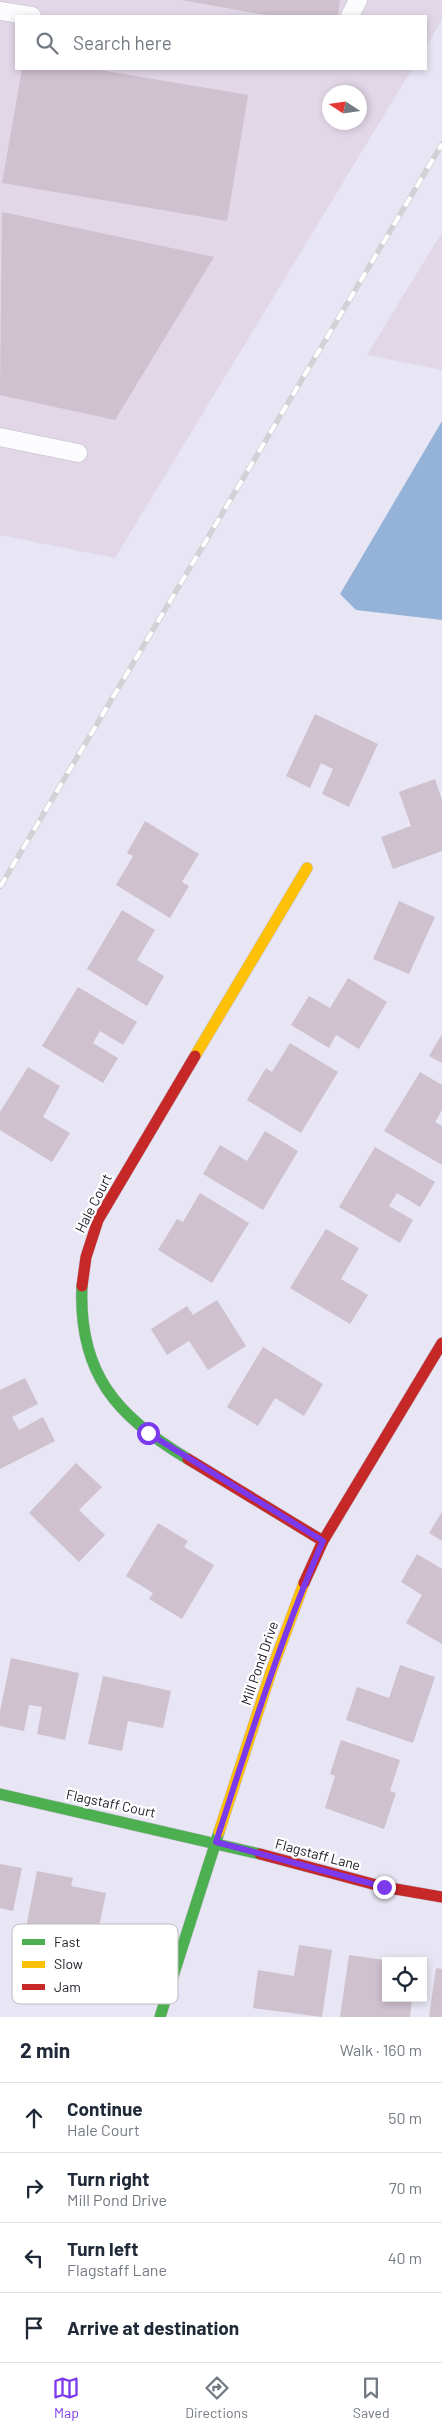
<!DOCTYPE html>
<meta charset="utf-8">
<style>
:root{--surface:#fff;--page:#f6f6f7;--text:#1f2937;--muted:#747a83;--line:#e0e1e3;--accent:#7c3aed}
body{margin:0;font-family:Barlow,sans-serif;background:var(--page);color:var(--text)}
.controls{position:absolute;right:15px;bottom:15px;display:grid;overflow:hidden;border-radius:0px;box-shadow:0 2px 8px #0003}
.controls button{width:45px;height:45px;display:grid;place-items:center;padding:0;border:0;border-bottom:1px solid var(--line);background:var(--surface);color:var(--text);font:25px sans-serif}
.compass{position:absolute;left:322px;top:85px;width:45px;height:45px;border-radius:50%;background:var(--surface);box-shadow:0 2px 8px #0003;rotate:282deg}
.stop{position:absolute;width:15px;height:15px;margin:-11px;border:4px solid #7c3aed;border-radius:50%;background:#fff}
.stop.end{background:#7c3aed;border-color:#fff;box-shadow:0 1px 5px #0008}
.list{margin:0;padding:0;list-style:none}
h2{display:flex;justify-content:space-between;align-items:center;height:65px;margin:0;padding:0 20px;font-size:21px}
h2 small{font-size:16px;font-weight:400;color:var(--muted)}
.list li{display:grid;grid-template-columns:32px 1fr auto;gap:15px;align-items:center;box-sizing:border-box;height:70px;padding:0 20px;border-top:1px solid var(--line)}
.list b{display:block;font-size:19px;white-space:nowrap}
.list p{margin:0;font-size:16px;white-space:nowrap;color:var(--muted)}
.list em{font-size:16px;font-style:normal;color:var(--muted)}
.icon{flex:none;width:28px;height:28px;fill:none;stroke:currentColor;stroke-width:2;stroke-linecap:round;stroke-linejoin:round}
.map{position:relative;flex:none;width:442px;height:2017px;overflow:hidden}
.search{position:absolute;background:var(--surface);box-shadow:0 2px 8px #0003;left:15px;right:15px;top:15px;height:55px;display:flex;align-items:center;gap:12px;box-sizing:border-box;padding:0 18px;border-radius:0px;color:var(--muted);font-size:19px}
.sheet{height:345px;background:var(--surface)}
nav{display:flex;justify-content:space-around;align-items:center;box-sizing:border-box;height:70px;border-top:1px solid var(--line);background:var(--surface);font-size:14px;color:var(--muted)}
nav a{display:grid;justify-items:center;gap:2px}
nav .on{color:var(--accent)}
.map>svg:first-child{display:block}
.industrial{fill:#e2d7e7;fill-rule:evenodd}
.water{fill:#95b3d9}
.building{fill:#cfc1ce}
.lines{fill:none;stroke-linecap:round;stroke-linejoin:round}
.lane-casing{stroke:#c0beca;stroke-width:19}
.fast-casing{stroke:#c0beca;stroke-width:12}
.slow-casing{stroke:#c0beca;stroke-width:12}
.jam-casing{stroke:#c0beca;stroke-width:12}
.lane{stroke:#fcfbfd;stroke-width:18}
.fast{stroke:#4caf50;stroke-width:11}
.slow{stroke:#ffc107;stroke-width:11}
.jam{stroke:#c62828;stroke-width:11}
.rail-casing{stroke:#d3d1d6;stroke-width:5.5}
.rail{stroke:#fff;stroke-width:4;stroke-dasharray:11;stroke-linecap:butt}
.route{stroke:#7c3aed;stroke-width:6}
.labels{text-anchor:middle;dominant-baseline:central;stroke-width:4.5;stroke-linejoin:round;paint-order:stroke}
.street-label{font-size:14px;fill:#222029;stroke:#fff}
.key{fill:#fff;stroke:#bdbcbf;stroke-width:1}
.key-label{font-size:14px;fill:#222029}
</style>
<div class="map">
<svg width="442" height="2017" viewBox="0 0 442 2017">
<rect width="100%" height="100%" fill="#e8e5f4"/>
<path class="industrial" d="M0,0H442V20L426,47V16H16V69H412L115,558L0,535ZM330,92H360V122H330Z
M442,232V370L367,355Z"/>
<path class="water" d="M442,421V620L356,610L340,594Z"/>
<path class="building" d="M181,0H340L338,16H271Z
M22,69H94L248,95L227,221L2,183Z
M2,212L214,257L115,420L0,395Z
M315,714L378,744L349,807L322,794L333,769L321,763L310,788L286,776Z
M435,779L442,800V851L393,869L381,837L411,826L399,792Z
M145,821L199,854L182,882L189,886L170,918L116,885L133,856L127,853Z
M399,901L435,917L409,974L373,959Z
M122,910L155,930L137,960L164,976L147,1006L87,969Z
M348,978L387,1002L359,1049L336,1035L329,1048L291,1025L309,996L330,1008Z
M78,987L137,1022L123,1045L100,1031L93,1043L118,1058L103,1083L42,1046Z
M442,1034V1063L429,1056Z
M290,1043L338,1072L301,1133L247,1100L266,1068L272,1072Z
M28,1067L60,1086L43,1117L70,1133L52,1162L0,1130V1112Z
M420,1072L442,1085V1110L435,1122L442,1126V1165L384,1131Z
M265,1131L298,1151L263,1210L203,1174L220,1145L247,1161Z
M375,1147L435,1182L420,1207L397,1193L389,1206L413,1220L400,1243L339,1207Z
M200,1193L249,1223L212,1283L158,1250L177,1219L183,1222Z
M326,1229L359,1248L341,1279L368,1295L350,1324L290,1288Z
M217,1300L246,1346L208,1370L189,1341L167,1355L151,1329L187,1306L193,1315Z
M263,1347L323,1384L304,1416L275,1398L258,1426L227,1407Z
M25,1378L38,1404L12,1417L19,1430L43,1417L55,1441L0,1469V1390Z
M76,1463L102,1487L79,1510L105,1535L79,1562L29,1513Z
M442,1512V1541L429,1533Z
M158,1523L188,1541L184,1547L214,1565L182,1619L149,1599L153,1593L126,1576Z
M417,1554L442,1569V1644L406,1623L422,1595L401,1582Z
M11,1658L79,1673L65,1740L37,1734L42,1707L29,1705L24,1731L0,1726V1711Z
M400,1665L435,1677L413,1743L346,1720L357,1687L389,1698Z
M103,1676L171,1691L163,1728L128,1721L122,1751L88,1744Z
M341,1740L400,1760L390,1791L396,1793L384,1829L325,1808L335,1776L330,1774Z
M0,1864L22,1868L13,1911L0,1908Z
M37,1871L73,1878L71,1886L106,1893L93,1955L55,1948L56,1940L25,1933Z
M299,1945L332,1950L322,2017L253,2008L258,1970L294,1976Z
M349,1955L384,1960L386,1998H412L410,2017H340Z
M436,1968L442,1969V2017H429Z"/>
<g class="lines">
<defs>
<path id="lane" d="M0,11L32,16
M350,16L358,0
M0,437L78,453"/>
<path id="fast" d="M82,1286C78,1373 117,1417 188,1459
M0,1794L260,1854
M160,2017L219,1832"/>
<path id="slow" d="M195,1056L307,868
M219,1832L271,1672L304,1583"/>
<path id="jam" d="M82,1286L86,1257L98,1220L195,1056
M188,1459L323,1541
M304,1583L323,1541L442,1343
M260,1854L384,1887L442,1897"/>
</defs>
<use href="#lane" class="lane-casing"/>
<use href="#fast" class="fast-casing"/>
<use href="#slow" class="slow-casing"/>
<use href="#jam" class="jam-casing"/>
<use href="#lane" class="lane"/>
<use href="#fast" class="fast"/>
<use href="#slow" class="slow"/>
<use href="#jam" class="jam"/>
<defs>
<path id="rail" d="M0,887L442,144"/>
</defs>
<use href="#rail" class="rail-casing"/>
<use href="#rail" class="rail"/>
</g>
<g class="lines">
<path class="route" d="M148,1433L323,1541C280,1639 249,1741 216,1842L384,1887"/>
</g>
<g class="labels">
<g class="street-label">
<text transform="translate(93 1203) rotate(-63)">Hale Court</text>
<text transform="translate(259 1663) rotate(-71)">Mill Pond Drive</text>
<text transform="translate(111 1803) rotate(12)">Flagstaff Court</text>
<text transform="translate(318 1854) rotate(15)">Flagstaff Lane</text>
</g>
</g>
<rect x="12" y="1924" width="166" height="80" rx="8" class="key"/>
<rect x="22" y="1939" width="23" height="6" fill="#4caf50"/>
<rect x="22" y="1961" width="23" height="7" fill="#ffc107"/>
<rect x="22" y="1984" width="23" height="6" fill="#c62828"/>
<g class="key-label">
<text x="54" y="1947">Fast</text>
<text x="54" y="1969">Slow</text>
<text x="54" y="1992">Jam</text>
</g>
</svg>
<div class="controls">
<button><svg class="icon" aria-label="locate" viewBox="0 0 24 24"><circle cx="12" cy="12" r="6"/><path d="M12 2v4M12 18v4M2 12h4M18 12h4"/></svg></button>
</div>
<svg class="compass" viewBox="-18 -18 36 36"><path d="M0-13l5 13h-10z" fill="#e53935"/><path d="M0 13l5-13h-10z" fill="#747a83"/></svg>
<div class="stop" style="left:148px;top:1433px"></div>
<div class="stop end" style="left:384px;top:1887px"></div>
<div class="search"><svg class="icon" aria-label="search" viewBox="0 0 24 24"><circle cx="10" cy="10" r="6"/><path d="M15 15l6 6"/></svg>Search here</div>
</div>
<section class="sheet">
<h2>2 min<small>Walk · 160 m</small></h2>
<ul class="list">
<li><svg class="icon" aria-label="ahead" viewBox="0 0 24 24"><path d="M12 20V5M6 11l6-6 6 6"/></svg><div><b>Continue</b><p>Hale Court</p></div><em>50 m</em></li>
<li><svg class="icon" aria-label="right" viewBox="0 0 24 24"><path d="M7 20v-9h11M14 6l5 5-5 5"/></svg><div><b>Turn right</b><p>Mill Pond Drive</p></div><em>70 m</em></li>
<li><svg class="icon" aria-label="left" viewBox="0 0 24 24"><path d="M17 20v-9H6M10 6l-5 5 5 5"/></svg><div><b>Turn left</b><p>Flagstaff Lane</p></div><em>40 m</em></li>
<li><svg class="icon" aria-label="arrive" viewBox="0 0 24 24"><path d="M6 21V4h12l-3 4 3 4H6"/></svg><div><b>Arrive at destination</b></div></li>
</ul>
</section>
<nav>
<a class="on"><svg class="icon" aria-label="map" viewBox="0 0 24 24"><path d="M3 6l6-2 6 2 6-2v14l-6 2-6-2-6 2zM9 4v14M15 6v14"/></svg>Map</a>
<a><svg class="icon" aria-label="directions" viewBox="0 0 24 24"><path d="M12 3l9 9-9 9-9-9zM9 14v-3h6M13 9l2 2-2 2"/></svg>Directions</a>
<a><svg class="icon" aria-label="saved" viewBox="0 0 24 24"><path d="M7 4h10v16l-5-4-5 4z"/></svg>Saved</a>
</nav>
